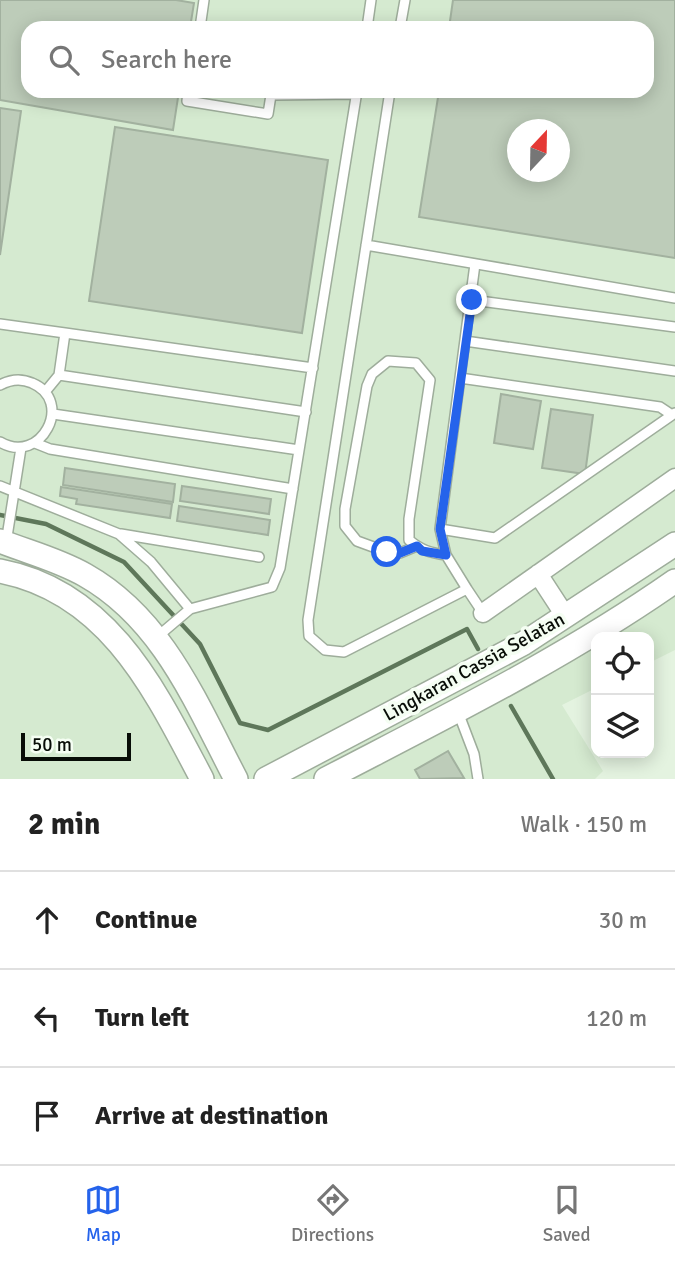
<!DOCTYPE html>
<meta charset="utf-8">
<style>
:root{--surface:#fff;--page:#f6f6f6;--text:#222;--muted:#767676;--line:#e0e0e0;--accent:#2563eb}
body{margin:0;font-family:Signika,sans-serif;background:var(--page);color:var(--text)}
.controls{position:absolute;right:21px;bottom:21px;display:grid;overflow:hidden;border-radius:14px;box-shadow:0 4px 18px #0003}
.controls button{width:63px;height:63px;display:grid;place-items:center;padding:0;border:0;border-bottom:2px solid var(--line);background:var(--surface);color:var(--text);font:35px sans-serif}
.compass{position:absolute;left:507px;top:119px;width:63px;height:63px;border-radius:50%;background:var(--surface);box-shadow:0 4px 18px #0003;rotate:22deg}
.scale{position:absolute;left:21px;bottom:18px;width:110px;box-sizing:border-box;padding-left:7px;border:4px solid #080d07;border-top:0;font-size:19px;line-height:24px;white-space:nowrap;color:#080d07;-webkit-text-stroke:5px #f5fef3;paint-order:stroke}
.stop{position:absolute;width:21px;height:21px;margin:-16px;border:5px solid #2563eb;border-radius:50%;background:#fff}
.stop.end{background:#2563eb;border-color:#fff;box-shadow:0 2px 7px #0008}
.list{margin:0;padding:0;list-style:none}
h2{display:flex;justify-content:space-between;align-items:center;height:91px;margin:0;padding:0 28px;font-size:30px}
h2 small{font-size:23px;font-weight:400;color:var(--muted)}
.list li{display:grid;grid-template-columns:46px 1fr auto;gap:21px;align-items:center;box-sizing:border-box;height:98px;padding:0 28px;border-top:2px solid var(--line)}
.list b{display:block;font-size:26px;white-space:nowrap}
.list em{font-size:23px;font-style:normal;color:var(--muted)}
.icon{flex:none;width:38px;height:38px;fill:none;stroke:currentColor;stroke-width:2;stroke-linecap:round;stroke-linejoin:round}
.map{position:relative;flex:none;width:675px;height:779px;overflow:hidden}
.search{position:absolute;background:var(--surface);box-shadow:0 4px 18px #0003;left:21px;right:21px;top:21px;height:77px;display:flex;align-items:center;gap:18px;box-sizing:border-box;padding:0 24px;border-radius:21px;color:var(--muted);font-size:26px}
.sheet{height:385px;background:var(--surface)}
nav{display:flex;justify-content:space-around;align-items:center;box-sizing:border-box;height:98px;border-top:2px solid var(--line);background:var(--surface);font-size:19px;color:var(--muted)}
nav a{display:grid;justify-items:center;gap:4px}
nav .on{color:var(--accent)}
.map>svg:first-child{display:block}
.built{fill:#d5ead0;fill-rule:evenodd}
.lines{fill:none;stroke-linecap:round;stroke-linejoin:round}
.stream{stroke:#5e775a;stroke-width:4.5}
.building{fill:#bdccb9;stroke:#a2b19f;stroke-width:2;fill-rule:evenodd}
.service-casing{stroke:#9ead9b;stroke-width:12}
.minor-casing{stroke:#9ead9b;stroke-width:21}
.tertiary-casing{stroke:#9ead9b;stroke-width:26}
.service{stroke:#fff;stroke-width:9}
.minor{stroke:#fff;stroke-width:18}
.tertiary{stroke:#fff;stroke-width:23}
.route{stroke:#2563eb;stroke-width:9}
.labels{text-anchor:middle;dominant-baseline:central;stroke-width:7;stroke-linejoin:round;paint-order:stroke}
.street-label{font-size:19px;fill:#080d07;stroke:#f5fef3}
</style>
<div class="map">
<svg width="675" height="779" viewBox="0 0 675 779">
<rect width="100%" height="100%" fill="#e4f3e0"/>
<path class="built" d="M0,0H675V650L649,663V637H596V688L562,705L603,771L595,779H0ZM28,28H647V91H28ZM518,130H560V172H518Z"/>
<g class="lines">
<path class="stream" d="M0,515L46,524L124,562L200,644L240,723L268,730L467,629L478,649
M511,706L553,779"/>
</g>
<path class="building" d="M0,0H176L194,3L190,28H28V91H179L173,130L0,100Z
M453,0H675V258L419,217L439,91H647V28H449ZM518,130H560V172H518Z
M0,108L21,111L0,255Z
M115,127L328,160L302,333L89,301Z
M501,394L541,401L533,449L494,443Z
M551,409L593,415L585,474L542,468Z
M65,468L175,484L173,502L63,485Z
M182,486L271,499L269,514L180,501Z
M61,487L172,504L170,518L76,504L77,499L60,496Z
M179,506L270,520L268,535L177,521Z
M448,751L464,778L420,779L415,770Z"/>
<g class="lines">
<defs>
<path id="service" d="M200,28L204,0
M367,28L371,0
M400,28L405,0
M188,91L187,101L268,114L271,95L357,94
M390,91L308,620L309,636L325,650L344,652L467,589L483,613
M366,245L675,298
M472,300L675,327
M0,324L65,333
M465,341L675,371
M59,375L306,412
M460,378L660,407L672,415
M0,385C11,379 21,378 32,383C75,401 41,466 0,442
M45,392L59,375L65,333L313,368
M53,414L299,450
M35,443L50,449L293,489
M0,486L119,534L151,562L190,609
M440,529L495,538L675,413
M121,534L259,557
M6,543L21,448
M417,546L400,553L387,552L357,541L345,526V509L367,386L372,374L388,361L416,363L430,380L409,519V540C421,550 430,553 446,555
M467,589L446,555L440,529L475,264
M157,637L190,609L272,587L280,568L357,91
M458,712L474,754L478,779"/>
<path id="minor" d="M538,574L566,617
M483,613L675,478"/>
<path id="tertiary" d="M0,541C28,552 59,560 85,575C163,619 196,703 236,779
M0,571C109,592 155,690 202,779
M266,779L524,643L675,544
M326,779C445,717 565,658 675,581"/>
</defs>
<use href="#service" class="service-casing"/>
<use href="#minor" class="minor-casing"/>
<use href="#tertiary" class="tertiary-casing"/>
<use href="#service" class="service"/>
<use href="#minor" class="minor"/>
<use href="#tertiary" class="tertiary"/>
</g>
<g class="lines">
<path class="route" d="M387,552L400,553L417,546L422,551L446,555L440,529L472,300"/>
</g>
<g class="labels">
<g class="street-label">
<text transform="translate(474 667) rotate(-29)">Lingkaran Cassia Selatan</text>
</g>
</g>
</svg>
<div class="controls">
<button><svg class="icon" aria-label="locate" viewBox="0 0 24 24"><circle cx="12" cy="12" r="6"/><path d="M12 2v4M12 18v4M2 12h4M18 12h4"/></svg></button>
<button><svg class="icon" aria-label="layers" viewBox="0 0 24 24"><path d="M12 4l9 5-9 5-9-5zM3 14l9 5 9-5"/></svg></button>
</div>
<svg class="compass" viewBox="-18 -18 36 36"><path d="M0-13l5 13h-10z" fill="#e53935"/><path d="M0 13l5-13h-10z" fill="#767676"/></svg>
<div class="scale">50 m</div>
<div class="stop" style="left:387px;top:552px"></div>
<div class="stop end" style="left:472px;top:300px"></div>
<div class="search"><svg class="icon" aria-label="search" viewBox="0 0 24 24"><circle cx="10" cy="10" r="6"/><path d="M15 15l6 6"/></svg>Search here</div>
</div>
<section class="sheet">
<h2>2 min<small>Walk · 150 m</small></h2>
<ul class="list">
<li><svg class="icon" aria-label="ahead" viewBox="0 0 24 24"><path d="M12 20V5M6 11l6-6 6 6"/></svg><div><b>Continue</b></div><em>30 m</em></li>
<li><svg class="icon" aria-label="left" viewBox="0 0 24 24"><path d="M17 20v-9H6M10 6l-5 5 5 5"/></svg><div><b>Turn left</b></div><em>120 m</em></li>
<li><svg class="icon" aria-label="arrive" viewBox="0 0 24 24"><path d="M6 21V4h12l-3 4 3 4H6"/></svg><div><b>Arrive at destination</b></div></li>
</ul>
</section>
<nav>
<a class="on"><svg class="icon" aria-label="map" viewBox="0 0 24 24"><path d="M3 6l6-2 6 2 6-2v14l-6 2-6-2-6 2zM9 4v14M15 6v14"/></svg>Map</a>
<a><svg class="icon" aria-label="directions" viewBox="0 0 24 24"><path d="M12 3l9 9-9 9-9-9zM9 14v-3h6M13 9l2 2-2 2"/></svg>Directions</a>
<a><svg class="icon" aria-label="saved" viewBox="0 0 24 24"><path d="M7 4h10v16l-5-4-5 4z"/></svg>Saved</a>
</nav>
